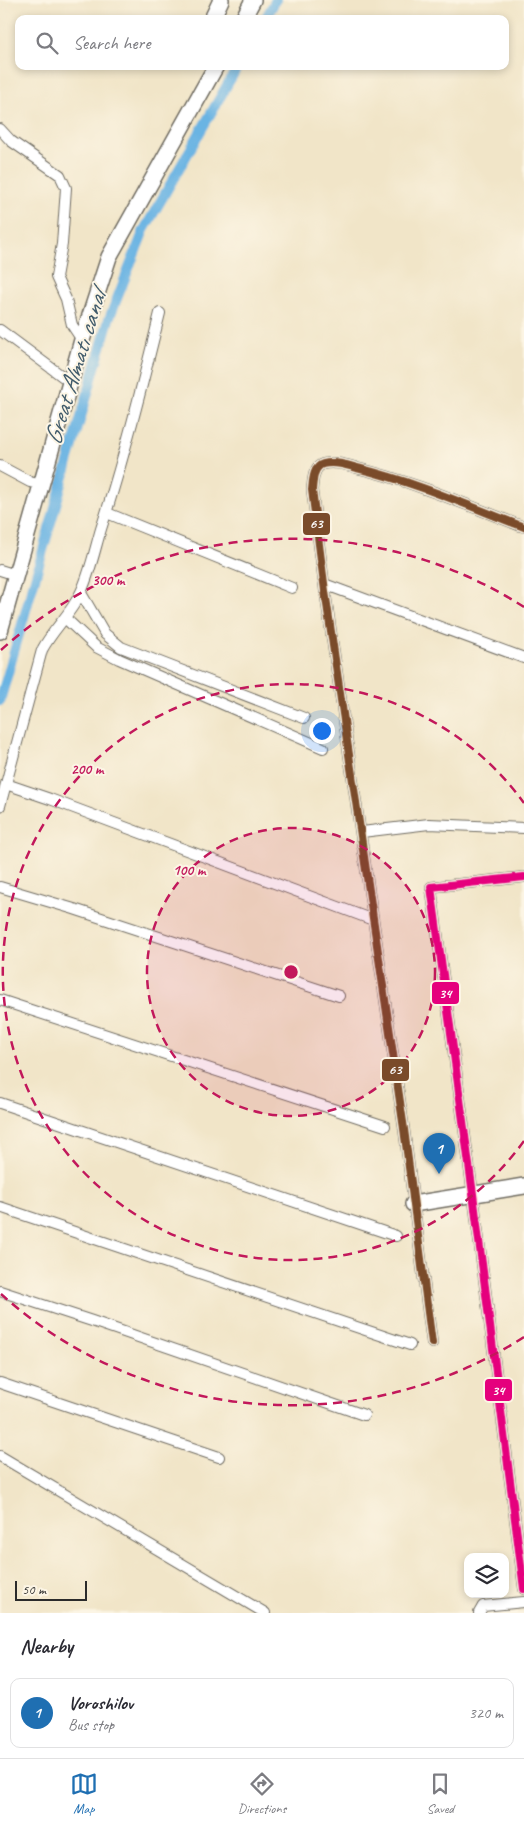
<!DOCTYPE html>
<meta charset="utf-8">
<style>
:root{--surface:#fff;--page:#f7f7f7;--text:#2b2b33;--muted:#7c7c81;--line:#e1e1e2;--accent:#1f6fb2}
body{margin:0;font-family:Caveat,sans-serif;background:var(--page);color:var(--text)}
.controls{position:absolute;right:15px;bottom:15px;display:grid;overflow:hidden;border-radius:10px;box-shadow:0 2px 8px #0003}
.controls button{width:45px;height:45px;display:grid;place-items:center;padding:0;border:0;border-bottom:1px solid var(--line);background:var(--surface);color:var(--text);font:25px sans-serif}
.scale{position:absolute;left:15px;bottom:12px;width:72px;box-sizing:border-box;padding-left:5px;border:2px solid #2b2b2b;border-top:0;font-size:14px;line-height:18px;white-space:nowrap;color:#2b2b2b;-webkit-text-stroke:4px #fcf5e5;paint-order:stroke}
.you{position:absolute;left:321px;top:730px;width:18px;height:18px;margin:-12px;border:4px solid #fff;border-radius:50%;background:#1a73e8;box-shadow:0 0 0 8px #1a73e833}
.badge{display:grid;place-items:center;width:32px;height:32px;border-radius:50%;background:var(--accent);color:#fff;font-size:16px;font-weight:700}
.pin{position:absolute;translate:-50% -41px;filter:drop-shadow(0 1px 2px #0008)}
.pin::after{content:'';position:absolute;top:26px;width:18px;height:15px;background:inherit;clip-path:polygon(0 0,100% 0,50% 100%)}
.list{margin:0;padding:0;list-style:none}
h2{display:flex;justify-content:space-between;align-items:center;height:65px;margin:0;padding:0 20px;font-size:21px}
h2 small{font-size:16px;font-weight:400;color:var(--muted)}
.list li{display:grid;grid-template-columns:32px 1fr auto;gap:15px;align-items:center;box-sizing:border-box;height:70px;margin:0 10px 10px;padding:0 10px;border:1px solid var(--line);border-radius:10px}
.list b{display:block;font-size:19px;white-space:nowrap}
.list p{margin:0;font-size:16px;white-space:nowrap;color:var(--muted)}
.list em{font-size:16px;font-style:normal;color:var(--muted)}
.icon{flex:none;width:28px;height:28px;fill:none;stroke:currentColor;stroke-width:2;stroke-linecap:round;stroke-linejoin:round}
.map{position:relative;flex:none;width:524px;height:1613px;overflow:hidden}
.search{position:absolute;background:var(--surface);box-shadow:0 2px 8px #0003;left:15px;right:15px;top:15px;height:55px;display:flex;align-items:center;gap:12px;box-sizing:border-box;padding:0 18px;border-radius:10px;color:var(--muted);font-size:19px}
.sheet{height:145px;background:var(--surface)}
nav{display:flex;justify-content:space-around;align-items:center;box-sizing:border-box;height:70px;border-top:1px solid var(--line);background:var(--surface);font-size:14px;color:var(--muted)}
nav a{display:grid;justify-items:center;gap:2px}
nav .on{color:var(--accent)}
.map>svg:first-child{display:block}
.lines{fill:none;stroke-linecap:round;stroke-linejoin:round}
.canal{stroke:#6bb4e3;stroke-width:10}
.street-casing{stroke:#706c62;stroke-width:12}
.secondary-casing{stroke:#706c62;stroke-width:18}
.street{stroke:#fff;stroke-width:10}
.secondary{stroke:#fff;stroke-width:15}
.bus-1-casing{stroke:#fcf5e5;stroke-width:11}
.bus-2-casing{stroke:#fcf5e5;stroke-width:11}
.bus-1{stroke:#e5007d;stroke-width:8}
.bus-2{stroke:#7a4b2a;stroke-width:8}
.ring{fill:none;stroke:#c2185b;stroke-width:2.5;stroke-dasharray:9 6}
.labels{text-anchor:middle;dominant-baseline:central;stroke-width:4;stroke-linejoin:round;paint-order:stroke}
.water-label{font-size:25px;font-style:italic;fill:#415b6b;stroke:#fcf5e5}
.centre{fill:#c2185b;stroke:#fcf5e5;stroke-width:2.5}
.ring-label{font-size:15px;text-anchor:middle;font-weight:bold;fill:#c2185b;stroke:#fcf5e5;stroke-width:4;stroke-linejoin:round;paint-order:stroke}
.line-badge{stroke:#fcf5e5;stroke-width:2}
.badge-label{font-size:14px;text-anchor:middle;font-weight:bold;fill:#fff}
</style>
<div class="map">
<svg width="524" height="1613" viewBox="0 0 524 1613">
<rect width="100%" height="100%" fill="#fcf5e5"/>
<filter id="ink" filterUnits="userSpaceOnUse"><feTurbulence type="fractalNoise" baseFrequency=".02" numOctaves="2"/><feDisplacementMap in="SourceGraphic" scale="10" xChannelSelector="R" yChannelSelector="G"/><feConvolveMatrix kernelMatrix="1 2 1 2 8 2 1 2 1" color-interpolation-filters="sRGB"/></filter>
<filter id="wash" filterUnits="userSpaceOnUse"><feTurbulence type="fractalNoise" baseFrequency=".0096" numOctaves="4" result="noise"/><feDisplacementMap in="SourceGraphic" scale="20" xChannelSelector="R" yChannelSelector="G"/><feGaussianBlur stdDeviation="1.12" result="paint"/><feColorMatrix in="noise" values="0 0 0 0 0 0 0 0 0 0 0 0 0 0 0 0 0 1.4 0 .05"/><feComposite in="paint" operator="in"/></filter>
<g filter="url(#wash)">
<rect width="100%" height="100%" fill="#f1e5c8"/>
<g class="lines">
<path class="canal" d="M265,19L276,0
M0,701L109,319L144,230L238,66"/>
</g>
</g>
<g filter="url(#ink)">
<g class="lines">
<defs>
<path id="street" d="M0,129L11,141L60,175L66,188L62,244L56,277L66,299L72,325L82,340
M0,330L70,382
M0,466L30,482L41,485
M107,513L292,588
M0,570L16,575
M324,584L524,658
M81,593L105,634L121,647L304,718
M65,618L96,647L119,659L323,748
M6,784L50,799L373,920
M0,806L42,650C53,629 70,615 80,594C89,577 95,549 101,529C124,458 142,386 160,313
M362,832L429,824L524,828
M524,877L431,887L473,1194L524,1589
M0,887L74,909L339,996
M0,1000L385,1126
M0,1103L396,1236
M0,1207L410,1345
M0,1291L92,1321L364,1415
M432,1343L404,1129L325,591L312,490C313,481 313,467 323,464C334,461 347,465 357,468C415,482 469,506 524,527
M0,1383L219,1457
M0,1456L265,1613
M479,1613L483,1606L524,1602"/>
<path id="secondary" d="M212,19L221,0
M243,19L253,0
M0,631L82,340L109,257L216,66
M413,1204L524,1186"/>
</defs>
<use href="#street" class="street-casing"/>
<use href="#secondary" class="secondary-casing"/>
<use href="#street" class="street"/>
<use href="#secondary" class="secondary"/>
<defs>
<path id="bus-1" d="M524,877L431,887L473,1194L524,1589"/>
<path id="bus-2" d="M432,1343L404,1129L325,591L312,490C313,481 313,467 323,464C334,461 347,465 357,468C415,482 469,506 524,527"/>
</defs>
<use href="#bus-1" class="bus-1-casing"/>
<use href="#bus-2" class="bus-2-casing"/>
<use href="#bus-1" class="bus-1"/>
<use href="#bus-2" class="bus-2"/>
</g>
</g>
<circle cx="291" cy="972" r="144" fill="#c2185b" fill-opacity=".12"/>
<g class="ring">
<circle cx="291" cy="972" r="144"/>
<path d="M524 1141A288 288 0 1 1 524 803"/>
<path d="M524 1337A433 433 0 0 1 1 1294M1 650A433 433 0 0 1 524 607"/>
</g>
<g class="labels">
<g class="water-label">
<text transform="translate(75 368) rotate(-73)">Great Almatı canal</text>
</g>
</g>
<circle cx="291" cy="972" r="8" class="centre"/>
<g class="ring-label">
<text x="108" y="585">300 m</text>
<text x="87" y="774">200 m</text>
<text x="189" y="875">100 m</text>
</g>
<g class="line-badge">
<rect x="302" y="512" width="29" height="24" rx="5" fill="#7a4b2a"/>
<rect x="431" y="981" width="29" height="24" rx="5" fill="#e5007d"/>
<rect x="381" y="1058" width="29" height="24" rx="5" fill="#7a4b2a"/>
<rect x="484" y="1378" width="29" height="24" rx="5" fill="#e5007d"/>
</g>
<g class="badge-label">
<text x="316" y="528">63</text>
<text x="445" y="998">34</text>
<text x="395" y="1074">63</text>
<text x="498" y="1395">34</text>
</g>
</svg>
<div class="controls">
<button><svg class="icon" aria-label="layers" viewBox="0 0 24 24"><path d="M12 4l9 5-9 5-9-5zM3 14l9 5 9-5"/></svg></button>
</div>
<div class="scale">50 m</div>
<div class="you"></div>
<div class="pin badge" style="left:439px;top:1174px">1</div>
<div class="search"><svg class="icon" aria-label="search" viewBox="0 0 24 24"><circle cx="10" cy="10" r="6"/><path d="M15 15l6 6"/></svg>Search here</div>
</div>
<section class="sheet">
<h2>Nearby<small></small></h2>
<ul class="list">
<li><span class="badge">1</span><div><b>Voroshilov</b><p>Bus stop</p></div><em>320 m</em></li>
</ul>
</section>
<nav>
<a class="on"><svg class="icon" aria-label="map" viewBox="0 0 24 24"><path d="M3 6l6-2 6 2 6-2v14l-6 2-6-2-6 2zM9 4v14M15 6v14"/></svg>Map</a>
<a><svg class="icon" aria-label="directions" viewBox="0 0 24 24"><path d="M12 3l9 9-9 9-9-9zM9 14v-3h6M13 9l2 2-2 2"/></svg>Directions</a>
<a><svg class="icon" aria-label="saved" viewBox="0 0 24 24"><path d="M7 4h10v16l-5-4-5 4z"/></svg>Saved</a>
</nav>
